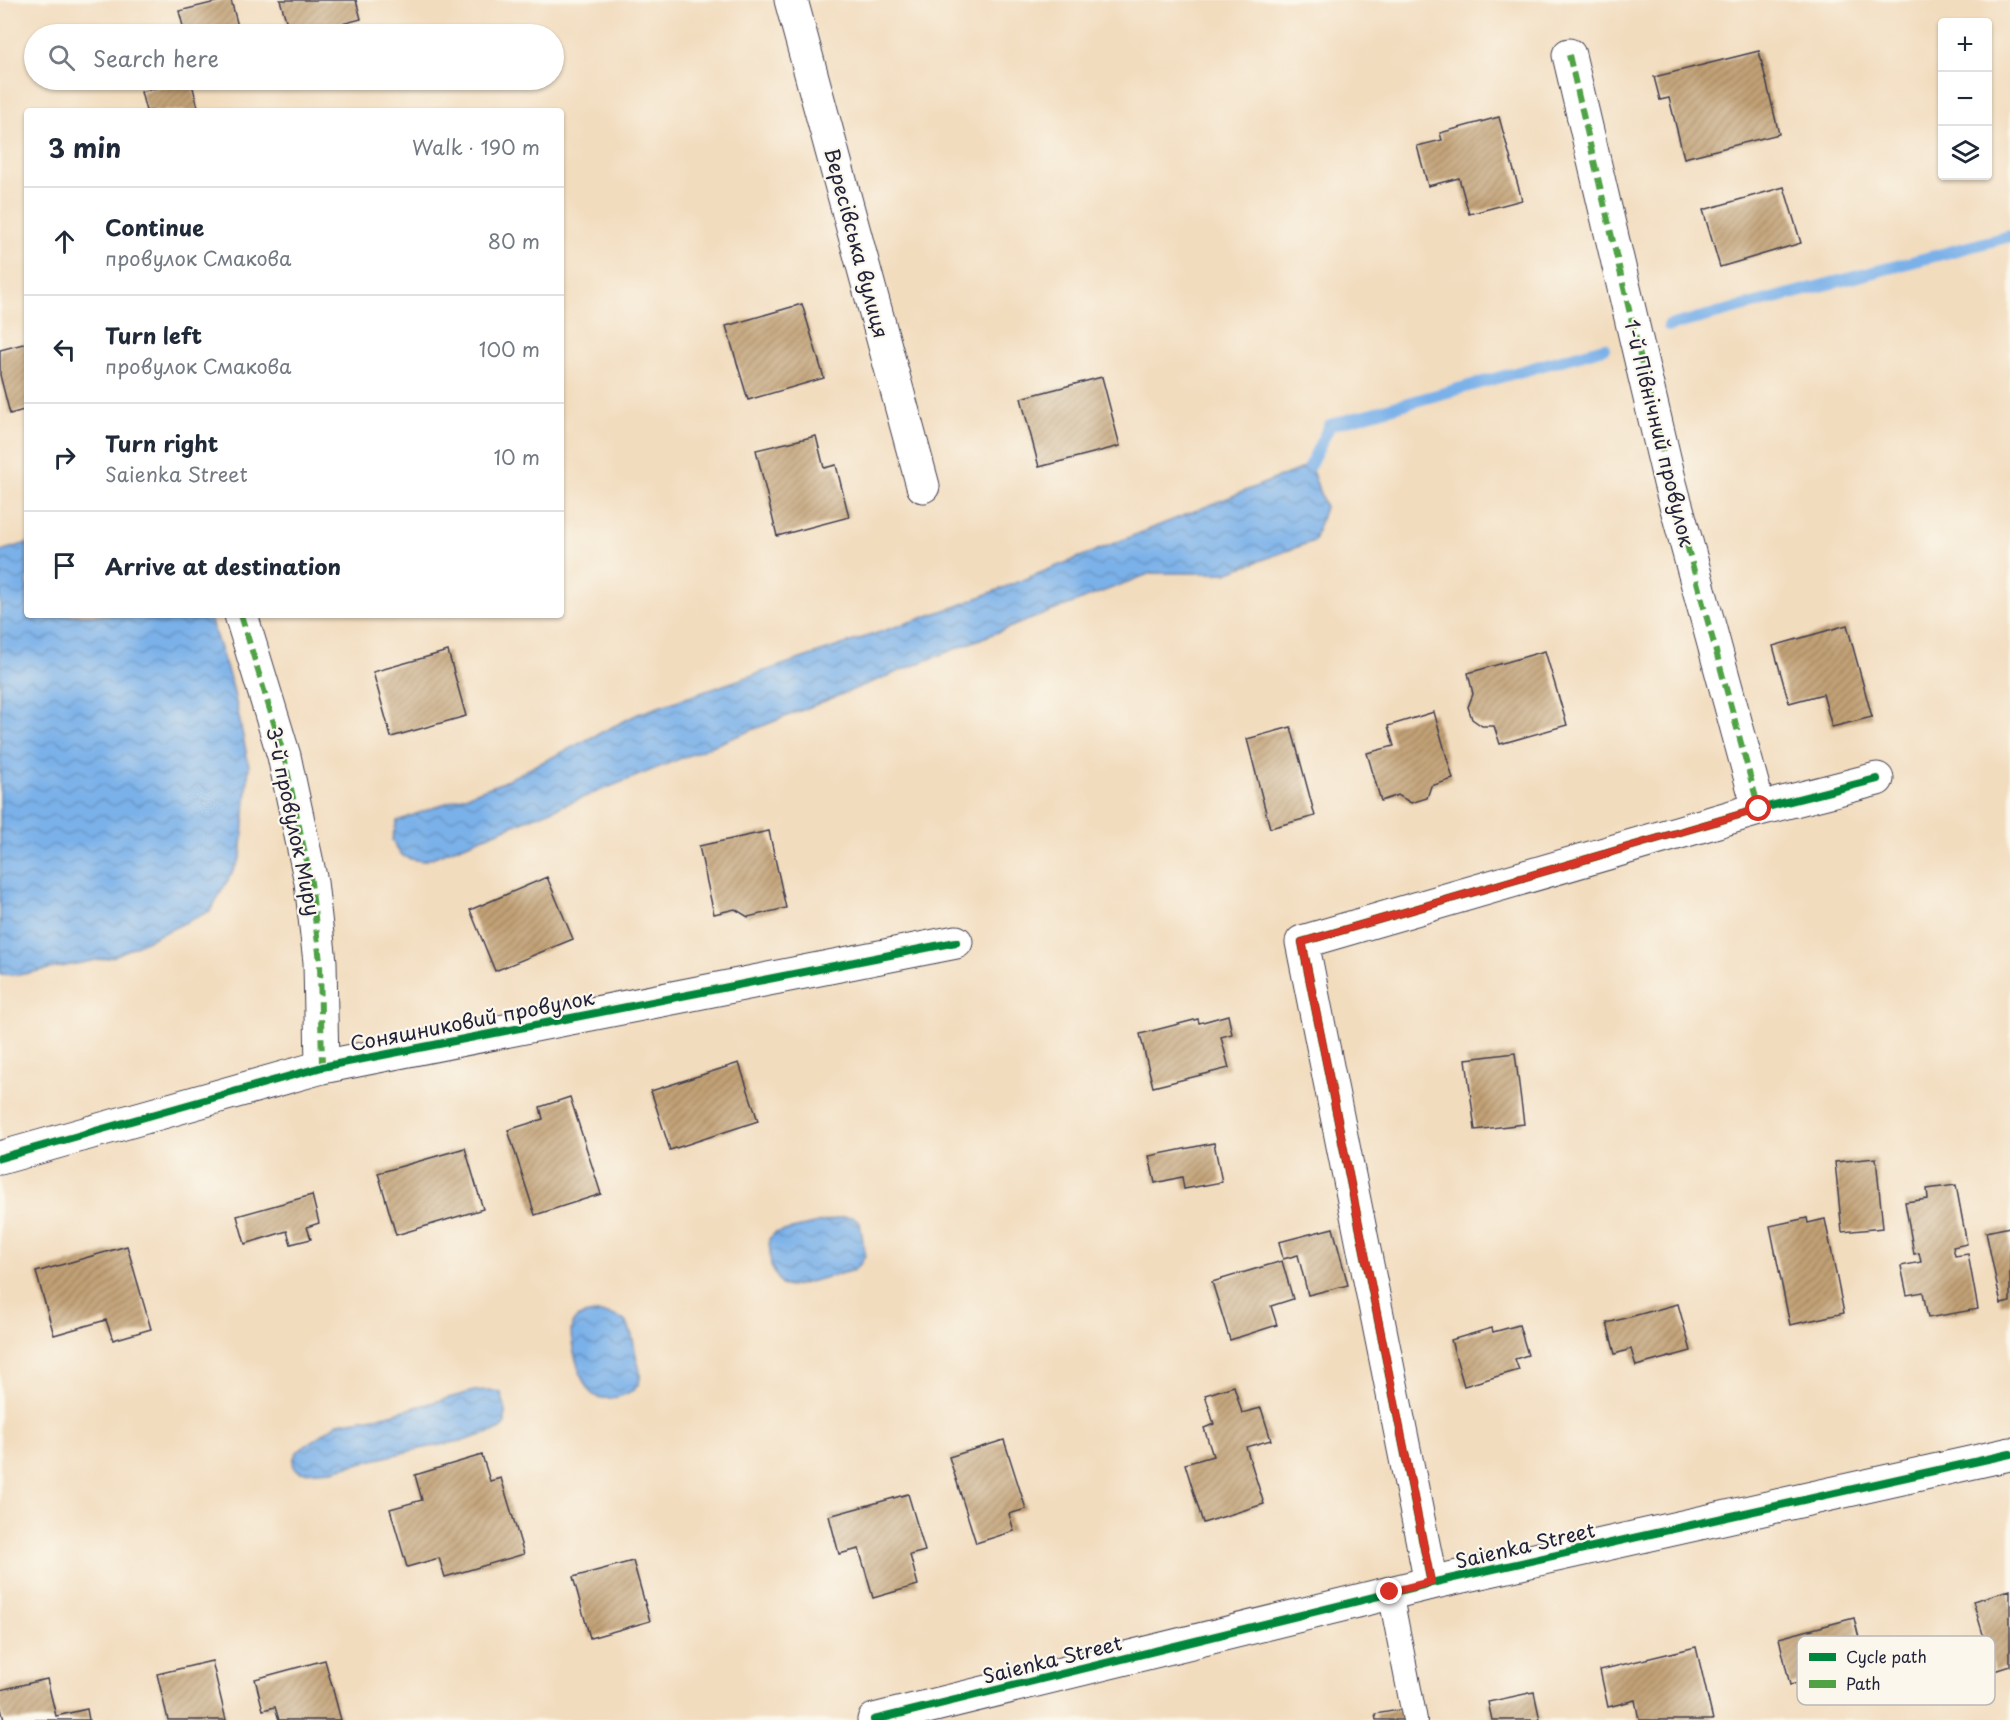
<!DOCTYPE html>
<meta charset="utf-8">
<style>
:root{--surface:#fff;--page:#f2f2f3;--text:#1f2937;--muted:#747a83;--line:#e0e1e3}
body{margin:0;font-family:"Playpen Sans",sans-serif;background:var(--page);color:var(--text)}
.controls{position:absolute;right:18px;top:18px;display:grid;overflow:hidden;border-radius:6px;box-shadow:0 2px 4px #0004}
.controls button{width:54px;height:54px;display:grid;place-items:center;padding:0;border:0;border-bottom:2px solid var(--line);background:var(--surface);color:var(--text);font:30px sans-serif}
.stop{position:absolute;width:18px;height:18px;margin:-14px;border:4px solid #d93025;border-radius:50%;background:#fff}
.stop.end{background:#d93025;border-color:#fff;box-shadow:0 2px 6px #0008}
.list{margin:0;padding:0;list-style:none}
h2{display:flex;justify-content:space-between;align-items:center;height:78px;margin:0;padding:0 24px;font-size:26px}
h2 small{font-size:20px;font-weight:400;color:var(--muted)}
.list li{display:grid;grid-template-columns:39px 1fr auto;gap:18px;align-items:center;box-sizing:border-box;height:108px;padding:0 24px;border-top:2px solid var(--line)}
.list b{display:block;font-size:22px;white-space:nowrap}
.list p{margin:0;font-size:20px;white-space:nowrap;color:var(--muted)}
.list em{font-size:20px;font-style:normal;color:var(--muted)}
.icon{flex:none;width:33px;height:33px;fill:none;stroke:currentColor;stroke-width:2;stroke-linecap:round;stroke-linejoin:round}
.map{position:relative;flex:none;width:2010px;height:1720px;overflow:hidden}
.search{position:absolute;background:var(--surface);box-shadow:0 2px 4px #0004;left:24px;top:24px;width:540px;height:66px;display:flex;align-items:center;gap:15px;box-sizing:border-box;padding:0 21px;border-radius:33px;color:var(--muted);font-size:22px}
.panel{position:absolute;background:var(--surface);box-shadow:0 2px 4px #0004;left:24px;top:108px;width:540px;height:510px;border-radius:6px}
.map>svg:first-child{display:block}
.water{fill:url(#water-waves);stroke:#4e6a92;stroke-width:1.5}
.lines{fill:none;stroke-linecap:round;stroke-linejoin:round}
.stream{stroke:#7ab1e9;stroke-width:12}
.building{fill:url(#building-hatch)}
.lane-casing{stroke:#413e4f;stroke-width:26}
.street-casing{stroke:#413e4f;stroke-width:35}
.secondary-casing{stroke:#413e4f;stroke-width:35}
.lane{stroke:#fff;stroke-width:24}
.street{stroke:#fff;stroke-width:33}
.secondary{stroke:#fff;stroke-width:33}
.quiet{stroke:#50a245;stroke-width:6;stroke-dasharray:12 6;stroke-linecap:butt}
.cycleway-casing{stroke:#fbf7ec;stroke-width:11}
.cycleway{stroke:#00873e;stroke-width:8}
.route{stroke:#d93025;stroke-width:8}
.labels{text-anchor:middle;dominant-baseline:central;stroke-width:4.5;stroke-linejoin:round;paint-order:stroke}
.street-label{font-size:20px;fill:#22223b;stroke:#fbf7ec}
.key{fill:#fbf7ec;stroke:#bab7b7;stroke-width:1.5}
.key-label{font-size:16px;fill:#22223b}
</style>
<div class="map">
<svg width="2010" height="1720" viewBox="0 0 2010 1720">
<defs>
<pattern id="water-waves" width="16" height="10" patternUnits="userSpaceOnUse" patternTransform="scale(1.5)"><rect width="16" height="10" fill="#7ab1e9"/><path d="M0 5q4-4 8 0t8 0" fill="none" stroke="#6490be"/></pattern>
<pattern id="building-hatch" width="6" height="6" patternUnits="userSpaceOnUse" patternTransform="scale(1.5)"><rect width="6" height="6" fill="#c2a176"/><path d="M-1 1l2-2M0 6l6-6M5 7l2-2" fill="none" stroke="#9d8362"/></pattern>
</defs>
<rect width="100%" height="100%" fill="#fbf7ec"/>
<filter id="ink" filterUnits="userSpaceOnUse"><feTurbulence type="fractalNoise" baseFrequency=".0167" numOctaves="2"/><feDisplacementMap in="SourceGraphic" scale="12" xChannelSelector="R" yChannelSelector="G"/><feConvolveMatrix kernelMatrix="1 2 1 2 8 2 1 2 1" color-interpolation-filters="sRGB"/></filter>
<filter id="wash" filterUnits="userSpaceOnUse"><feTurbulence type="fractalNoise" baseFrequency=".008" numOctaves="4" result="noise"/><feDisplacementMap in="SourceGraphic" scale="24" xChannelSelector="R" yChannelSelector="G"/><feGaussianBlur stdDeviation="1.35" result="paint"/><feColorMatrix in="noise" values="0 0 0 0 0 0 0 0 0 0 0 0 0 0 0 0 0 1.4 0 .05"/><feComposite in="paint" operator="in"/></filter>
<g filter="url(#wash)">
<rect width="100%" height="100%" fill="#f2dcbe"/>
<path class="water" d="M1310,465L1325,507L1314,541L1226,573H1151L990,635L424,861C405,859 400,858 392,839L397,821L501,783L638,714L960,605Z
M27,543V615H209L233,688L249,766L241,857L210,911L112,957L18,975L0,974V551Z
M844,1217H852L860,1223L865,1255L861,1263L854,1270L790,1287L781,1285L771,1266L769,1239L775,1233Z
M595,1313C632,1314 630,1327 637,1360C639,1367 642,1375 639,1382C635,1396 602,1404 591,1393C581,1384 565,1332 574,1321C579,1315 588,1314 595,1313Z
M490,1390L501,1393L505,1407V1424L499,1430L466,1440L414,1450L332,1470L301,1472L294,1468L293,1460L297,1452L338,1423L387,1415L474,1391Z"/>
<g class="lines">
<path class="stream" d="M1669,326L2010,236
M1310,465L1330,425L1604,348"/>
</g>
<g id="blocks">
<path class="building" d="M224,0H231L240,34H185L179,11Z
M280,0H356L361,19L305,34H290Z
M1759,51L1779,134L1684,158L1669,98L1660,100L1654,77Z
M184,80H191L199,111H146L141,92Z
M1499,117L1522,200L1469,214L1459,178L1428,186L1417,146L1442,140L1440,133Z
M1784,187L1801,243L1720,267L1703,210Z
M802,304L824,378L748,400L726,326Z
M27,343V409L10,414L0,375V350Z
M1102,377L1120,446L1039,467L1021,398Z
M816,436L824,468L836,465L849,517L777,536L756,450Z
M1847,625L1872,717L1832,727L1823,694L1789,703L1773,646Z
M448,651L466,716L391,737L373,672Z
M1545,651L1567,725L1500,744L1494,726H1482L1472,719L1468,707L1473,694L1468,673Z
M1434,712L1453,779L1431,786L1427,798L1411,803L1398,795L1381,801L1367,753L1394,746L1388,726Z
M1291,727L1315,816L1270,828L1247,739Z
M769,831L786,908L748,917L735,909L714,914L699,846Z
M547,877L573,939L495,971L470,910Z
M1228,1015L1232,1034L1221,1037L1229,1068L1153,1087L1140,1034L1198,1019L1199,1023Z
M1515,1053L1524,1124L1475,1130L1466,1059Z
M739,1063L758,1121L670,1150L651,1091Z
M570,1097L601,1194L535,1215L508,1130L543,1119L540,1107Z
M1214,1143L1222,1182L1184,1189L1182,1177L1155,1183L1149,1156Z
M465,1148L483,1209L396,1235L378,1173Z
M1876,1158L1883,1228L1842,1232L1835,1162Z
M1956,1185L1967,1244L1953,1247L1955,1256L1968,1254L1978,1309L1928,1318L1923,1292L1907,1295L1901,1266L1921,1262L1919,1253L1914,1254L1905,1202L1928,1199L1927,1189Z
M312,1195L319,1223L307,1227L311,1239L291,1244L287,1231L245,1244L237,1216Z
M1807,1218L1808,1223L1825,1219L1844,1313L1790,1325L1770,1226Z
M2010,1227V1302L2001,1304L1986,1232Z
M1333,1228L1348,1285L1308,1295L1298,1255L1283,1259L1279,1242Z
M127,1246L151,1329L113,1340L106,1320L54,1335L36,1272Z
M1282,1261L1293,1299L1271,1306L1277,1325L1230,1340L1212,1282Z
M1678,1304L1691,1351L1636,1366L1631,1349L1615,1354L1607,1323Z
M1519,1325L1528,1355L1515,1359L1519,1370L1464,1386L1451,1340L1492,1328L1493,1332Z
M1234,1386L1242,1413L1261,1408L1271,1440L1246,1447L1264,1504L1203,1523L1185,1464L1213,1456L1204,1428L1214,1424L1205,1395Z
M1004,1440L1026,1509L1009,1514L1014,1531L976,1543L949,1457Z
M482,1455L490,1481L501,1478L524,1554L445,1577L439,1558L407,1567L390,1509L422,1500L415,1475Z
M908,1494L925,1551L910,1555L918,1585L873,1598L859,1549L839,1554L829,1516Z
M633,1561L650,1621L590,1638L573,1577Z
M2010,1590V1666L1994,1671L1973,1601Z
M1854,1618L1866,1666L1790,1685L1779,1638Z
M1696,1647L1713,1720H1639L1635,1700L1608,1707L1600,1670Z
M325,1660L341,1720H279L275,1707L263,1710L255,1679Z
M212,1661L226,1720H168L157,1674Z
M47,1679L56,1716L87,1709L89,1720H4L0,1705V1690Z
M1534,1692L1540,1720H1492L1488,1702Z
M1404,1709L1406,1720H1376L1375,1714Z"/>
</g>
</g>
<g filter="url(#ink)">
<use href="#blocks" fill-opacity="0" stroke="#413e4f" stroke-width="1.5"/>
<g class="lines">
<defs>
<path id="lane" d="M1390,1592L1415,1720"/>
<path id="street" d="M791,0L923,486
M1569,55L1670,483L1759,809
M241,615L284,756L311,882L320,962L322,1067
M0,1158L322,1067L956,942
M1431,1583L1302,942L1759,809L1877,779"/>
<path id="secondary" d="M874,1720L1431,1583L2010,1454"/>
</defs>
<use href="#lane" class="lane-casing"/>
<use href="#street" class="street-casing"/>
<use href="#secondary" class="secondary-casing"/>
<use href="#lane" class="lane"/>
<use href="#street" class="street"/>
<use href="#secondary" class="secondary"/>
<path class="quiet" d="M1569,55L1670,483L1759,809
M241,615L284,756L311,882L320,962L322,1067"/>
<defs>
<path id="cycleway" d="M0,1158L322,1067L956,942
M1431,1583L1302,942L1759,809L1877,779
M874,1720L1431,1583L2010,1454"/>
</defs>
<use href="#cycleway" class="cycleway-casing"/>
<use href="#cycleway" class="cycleway"/>
</g>
</g>
<g class="lines" filter="url(#ink)">
<path class="route" d="M1390,1592L1431,1582L1302,942L1759,809"/>
</g>
<g class="labels">
<g class="street-label">
<text transform="translate(857 243) rotate(75)">Вересівська вулиця</text>
<text transform="translate(1660 433) rotate(76)">1-й Північний провулок</text>
<text transform="translate(294 821) rotate(78)">3-й провулок Миру</text>
<text transform="translate(472 1020) rotate(-11)">Соняшниковий провулок</text>
<text transform="translate(1525 1545) rotate(-13)">Saienka Street</text>
<text transform="translate(1052 1659) rotate(-14)">Saienka Street</text>
</g>
</g>
<rect x="1797" y="1636" width="198" height="69" rx="9" class="key"/>
<rect x="1809" y="1653" width="27" height="8" fill="#00873e"/>
<rect x="1809" y="1680" width="27" height="8" fill="#50a245"/>
<g class="key-label">
<text x="1846" y="1663">Cycle path</text>
<text x="1846" y="1690">Path</text>
</g>
</svg>
<div class="controls">
<button>+</button>
<button>−</button>
<button><svg class="icon" aria-label="layers" viewBox="0 0 24 24"><path d="M12 4l9 5-9 5-9-5zM3 14l9 5 9-5"/></svg></button>
</div>
<div class="stop" style="left:1759px;top:809px"></div>
<div class="stop end" style="left:1390px;top:1592px"></div>
<div class="search"><svg class="icon" aria-label="search" viewBox="0 0 24 24"><circle cx="10" cy="10" r="6"/><path d="M15 15l6 6"/></svg>Search here</div>
<section class="panel">
<h2>3 min<small>Walk · 190 m</small></h2>
<ul class="list">
<li><svg class="icon" aria-label="ahead" viewBox="0 0 24 24"><path d="M12 20V5M6 11l6-6 6 6"/></svg><div><b>Continue</b><p>провулок Смакова</p></div><em>80 m</em></li>
<li><svg class="icon" aria-label="left" viewBox="0 0 24 24"><path d="M17 20v-9H6M10 6l-5 5 5 5"/></svg><div><b>Turn left</b><p>провулок Смакова</p></div><em>100 m</em></li>
<li><svg class="icon" aria-label="right" viewBox="0 0 24 24"><path d="M7 20v-9h11M14 6l5 5-5 5"/></svg><div><b>Turn right</b><p>Saienka Street</p></div><em>10 m</em></li>
<li><svg class="icon" aria-label="arrive" viewBox="0 0 24 24"><path d="M6 21V4h12l-3 4 3 4H6"/></svg><div><b>Arrive at destination</b></div></li>
</ul>
</section>
</div>
